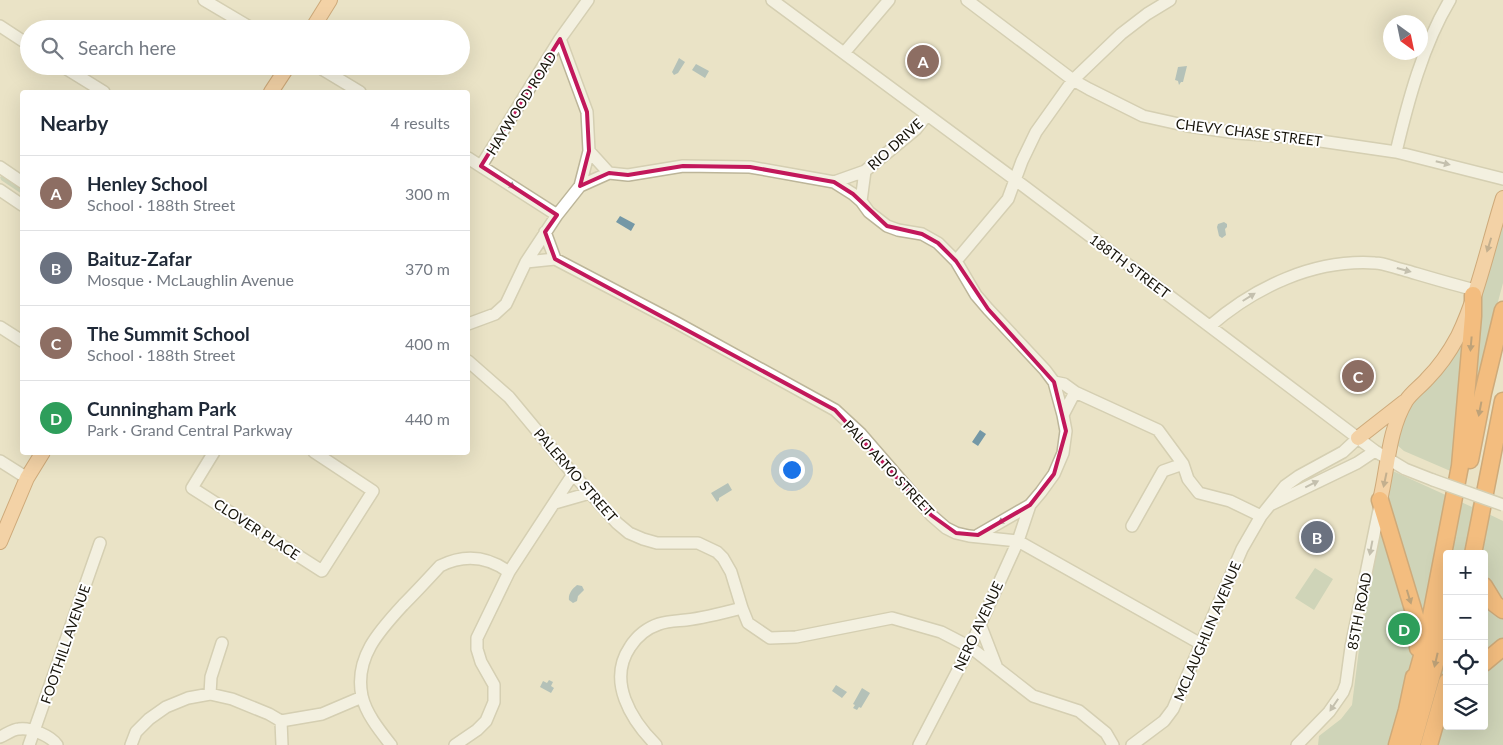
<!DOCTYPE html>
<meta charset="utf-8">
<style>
:root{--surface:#fff;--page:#f2f2f3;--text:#1f2937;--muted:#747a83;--line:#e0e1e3;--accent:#4f6be0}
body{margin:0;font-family:Lato,sans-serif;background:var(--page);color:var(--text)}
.controls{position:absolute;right:15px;bottom:15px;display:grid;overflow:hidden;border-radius:5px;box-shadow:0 5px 20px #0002}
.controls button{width:45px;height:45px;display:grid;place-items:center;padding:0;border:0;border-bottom:1px solid var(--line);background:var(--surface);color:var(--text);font:25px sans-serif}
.compass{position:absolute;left:1383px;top:15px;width:45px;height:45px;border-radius:50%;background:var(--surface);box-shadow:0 5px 20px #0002;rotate:147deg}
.you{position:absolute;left:791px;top:469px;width:18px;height:18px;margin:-12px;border:4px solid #fff;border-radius:50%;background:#1a73e8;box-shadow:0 0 0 8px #1a73e833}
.badge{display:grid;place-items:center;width:32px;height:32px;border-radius:50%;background:var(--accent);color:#fff;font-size:16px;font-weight:700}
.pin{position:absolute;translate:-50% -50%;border:2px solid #fff;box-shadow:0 1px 5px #0006}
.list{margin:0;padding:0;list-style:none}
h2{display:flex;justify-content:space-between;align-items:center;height:65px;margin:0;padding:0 20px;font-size:21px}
h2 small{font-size:16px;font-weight:400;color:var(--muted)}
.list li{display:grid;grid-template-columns:32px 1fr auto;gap:15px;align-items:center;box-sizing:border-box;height:75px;padding:0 20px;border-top:1px solid var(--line)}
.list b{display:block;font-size:19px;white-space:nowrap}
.list p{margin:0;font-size:16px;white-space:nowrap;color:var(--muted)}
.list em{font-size:16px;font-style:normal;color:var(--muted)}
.icon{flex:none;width:28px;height:28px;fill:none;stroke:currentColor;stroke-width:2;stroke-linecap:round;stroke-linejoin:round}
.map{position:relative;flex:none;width:1503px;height:745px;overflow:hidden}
.search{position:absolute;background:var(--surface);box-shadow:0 5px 20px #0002;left:20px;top:20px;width:450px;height:55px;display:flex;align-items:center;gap:12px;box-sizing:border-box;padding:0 18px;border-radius:28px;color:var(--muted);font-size:19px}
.panel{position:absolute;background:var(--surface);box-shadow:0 5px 20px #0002;left:20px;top:90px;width:450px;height:365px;border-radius:5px}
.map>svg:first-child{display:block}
.green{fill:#afc1a6;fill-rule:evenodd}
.water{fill:#7498a6}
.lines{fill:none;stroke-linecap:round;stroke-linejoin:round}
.minor-casing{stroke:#bcb599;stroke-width:14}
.major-casing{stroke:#ad641e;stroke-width:16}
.highway-casing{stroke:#ad641e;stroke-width:19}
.minor{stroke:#fff;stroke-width:11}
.major{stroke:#febc7f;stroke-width:14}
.highway{stroke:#fe8f29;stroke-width:16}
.minor-bridge-casing{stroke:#bcb599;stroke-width:14;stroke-linecap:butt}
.minor-bridge{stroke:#fff;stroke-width:11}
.oneway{fill:#979591}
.oneway2{fill:#96704a}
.oneway3{fill:#8a521a}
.marked{fill:none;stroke:#c2185b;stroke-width:4;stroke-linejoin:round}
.labels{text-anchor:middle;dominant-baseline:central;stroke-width:4;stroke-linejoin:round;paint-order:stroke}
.street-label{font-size:14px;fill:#17140a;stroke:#fff}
</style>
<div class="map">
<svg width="1503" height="745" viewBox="0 0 1503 745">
<rect width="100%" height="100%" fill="#eae3c6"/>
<path class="green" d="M3,175L22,186V194L1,180L0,177Z
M1503,211V283L1492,324L1465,454L1478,311L1485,274Z
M1459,341H1465L1455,473L1404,451L1397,445L1400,418Z
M1486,450L1476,508L1503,521V745H1318L1319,736L1341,719L1352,705L1382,466L1472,507ZM1447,554H1484V726H1447Z
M1315,568L1333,579L1314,610L1295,598Z"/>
<path class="water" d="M679,58L685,62L678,73L674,75L672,72Z
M696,64L709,71L705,78L692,70Z
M1187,66L1183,82H1181L1179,85L1178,81L1175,80L1178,67Z
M620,216L635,224L631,231L616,222Z
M1224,222L1227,224V227L1225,229L1226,235L1222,238L1219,236L1217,227L1218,224Z
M980,430L986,434L978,446L972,442Z
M728,483L732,490L719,498V500L717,502L711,493Z
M577,585L582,586L584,590L578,596L577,601L573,603L569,600C568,594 572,589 577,585Z
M549,680L553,682L551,686L554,688L551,693L540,687L543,681L547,683Z
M836,685L847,692L842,698L832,691Z
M862,688L870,693L861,708L859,707L857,710L853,708L855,705L853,704Z"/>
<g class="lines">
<defs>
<path id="minor" d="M204,0L253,29
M772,0L1025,187L1375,451L1405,469L1433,480
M967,0L1073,80L1089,89L1143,116L1188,126L1237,133L1300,138L1396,152L1503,179
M0,26L29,45
M844,53L889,0
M62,66L104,92
M317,66L360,92
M589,151L609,173
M1396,152C1408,101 1423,45 1450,0
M468,158L557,215
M481,166L560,39
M0,167L22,182
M834,182L865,171L916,129L927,115
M580,186L609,173L628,175L683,166L750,167L834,182L853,194L861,201L869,212L887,226L898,230L922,234L938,243L956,261L976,295L988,309L1045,370L1054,382L1064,384L1075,392L1158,430L1183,464L1188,479L1199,493L1230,501L1261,516
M0,190L22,205
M861,201L865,171
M545,232L555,259
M956,261L1008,199L1022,161L1036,132L1073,80L1121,34L1147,14L1170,0
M526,262L555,259L677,323L835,410L861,434L931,515L946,528L956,533L969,536L1018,541L1201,644
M468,324L495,314L506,304L526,262L557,215L580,186L589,151L587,112L560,39L588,0
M1210,326C1255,287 1314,259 1375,263C1384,263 1395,268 1404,270C1428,277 1451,284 1475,290
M0,327L22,341
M468,361L509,397L573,474L617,523L629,533L643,539L657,543H698L717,552L723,558L731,572L742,608L748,623L770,638L796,637L892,618L941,632L970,647L1033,696L1079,711L1106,733L1113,745
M1063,415L1075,392
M214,452L192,488L322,571L373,491L314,452
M0,461L27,478
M555,503L590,493
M1272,504L1357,463L1375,451
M1132,526L1163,471L1183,464
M978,535L1030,505
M980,624L997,668
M210,694L211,677L222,643
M281,721L282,745
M0,737C5,735 13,729 19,729C30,727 51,736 57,745
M29,745L100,543
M131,745L136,732L149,719L166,707L188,698L210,694L232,699L269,714L281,721L322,714L362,697
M391,745C380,731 366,714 362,696C354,658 379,631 403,605C416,592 428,579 440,566C464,554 487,556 509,572
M455,745L477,730L486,721L494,702V685L481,662L477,649V638L509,572L573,474
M656,745C631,720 607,681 630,647C637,636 647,628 659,624C668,621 677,621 686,620C704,618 723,613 742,608
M919,745L970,647L1018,541L1030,505L1041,492L1054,474L1063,453L1066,431L1063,415L1054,382
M1132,745L1164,721L1173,709L1242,549L1261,516L1285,486L1299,476L1343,452L1358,438
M1297,745L1329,712L1343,692L1346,684L1351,647L1380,505"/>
<path id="major" d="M312,29L330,0
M271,92L288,66
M1358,438L1404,402
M1380,500C1388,468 1388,431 1406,401C1411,393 1421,386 1427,379C1439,367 1450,351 1458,336C1478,295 1489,242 1503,198
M0,542L27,478L43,452"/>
<path id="highway" d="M1470,460L1483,393L1503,310
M1380,500L1416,619L1418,648
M1473,554L1503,401
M1484,586L1495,604L1503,610
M1484,663L1503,647
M1413,688L1426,642L1460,466L1473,316V295
M1397,745L1407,710L1414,677
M1412,745L1438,653L1447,595
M1429,745L1447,682"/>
</defs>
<use href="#minor" class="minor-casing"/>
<use href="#major" class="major-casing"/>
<use href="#highway" class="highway-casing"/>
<use href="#minor" class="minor"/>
<use href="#major" class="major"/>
<use href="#highway" class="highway"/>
<defs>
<path id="minor-bridge" d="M1433,480L1503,505"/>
</defs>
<use href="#minor-bridge" class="minor-bridge-casing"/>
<use href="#minor-bridge" class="minor-bridge"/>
</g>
<defs><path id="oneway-solid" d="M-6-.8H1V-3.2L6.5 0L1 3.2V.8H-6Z" transform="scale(1.25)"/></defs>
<g class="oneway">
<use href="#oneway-solid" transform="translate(1443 163) rotate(14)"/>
<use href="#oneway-solid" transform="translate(509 184) rotate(33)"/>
<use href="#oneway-solid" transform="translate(1404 270) rotate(15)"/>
<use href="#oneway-solid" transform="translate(1249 297) rotate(-32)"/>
<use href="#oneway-solid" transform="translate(1312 484) rotate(-26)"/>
<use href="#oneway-solid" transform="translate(1004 520) rotate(149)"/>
<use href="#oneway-solid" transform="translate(1371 548) rotate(101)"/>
<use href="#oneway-solid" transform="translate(1334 705) rotate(124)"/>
</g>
<g class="oneway2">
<use href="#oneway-solid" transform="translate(1489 245) rotate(107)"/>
<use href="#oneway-solid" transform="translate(1385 480) rotate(102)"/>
</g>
<g class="oneway3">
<use href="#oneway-solid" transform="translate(1471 344) rotate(95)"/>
<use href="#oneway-solid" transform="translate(1480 409) rotate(101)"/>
<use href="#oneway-solid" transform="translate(1409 597) rotate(73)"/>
<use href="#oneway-solid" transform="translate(1436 660) rotate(103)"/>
</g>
<path d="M0 0H1503V745H0ZM560,39L587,112L589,151L580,186L609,173L628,175L683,166L750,167L834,182L853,194L887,226L922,234L938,243L956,261L988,309L1054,382L1066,431L1054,474L1030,505L978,535L956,533L931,515L835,410L555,259L545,232L557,215L481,166Z" fill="#eae3c6" fill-opacity=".55" fill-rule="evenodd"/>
<path class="marked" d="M560,39L587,112L589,151L580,186L609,173L628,175L683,166L750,167L834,182L853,194L887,226L922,234L938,243L956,261L988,309L1054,382L1066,431L1054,474L1030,505L978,535L956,533L931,515L835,410L555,259L545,232L557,215L481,166Z"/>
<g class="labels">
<g class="street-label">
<text transform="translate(521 103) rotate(-58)">HAYWOOD ROAD</text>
<text transform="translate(1249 132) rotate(7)">CHEVY CHASE STREET</text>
<text transform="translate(895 144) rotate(-42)">RIO DRIVE</text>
<text transform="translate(1130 266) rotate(37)">188TH STREET</text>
<text transform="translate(889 468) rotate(47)">PALO ALTO STREET</text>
<text transform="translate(576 475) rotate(49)">PALERMO STREET</text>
<text transform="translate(257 529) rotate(33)">CLOVER PLACE</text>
<text transform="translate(1359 611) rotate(-79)">85TH ROAD</text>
<text transform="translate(978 626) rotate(-65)">NERO AVENUE</text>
<text transform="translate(1207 631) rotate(-67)">MCLAUGHLIN AVENUE</text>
<text transform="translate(65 644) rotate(-71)">FOOTHILL AVENUE</text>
</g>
</g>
</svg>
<div class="controls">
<button>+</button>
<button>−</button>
<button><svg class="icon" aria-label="locate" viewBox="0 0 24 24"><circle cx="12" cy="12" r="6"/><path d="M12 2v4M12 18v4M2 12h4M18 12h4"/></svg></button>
<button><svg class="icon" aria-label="layers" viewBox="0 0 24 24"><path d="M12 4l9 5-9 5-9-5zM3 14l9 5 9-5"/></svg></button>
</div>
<svg class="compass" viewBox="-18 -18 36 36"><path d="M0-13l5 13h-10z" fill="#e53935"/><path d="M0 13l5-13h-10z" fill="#747a83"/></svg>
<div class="you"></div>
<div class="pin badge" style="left:923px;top:61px;background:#8d6e63">A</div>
<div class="pin badge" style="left:1317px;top:537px;background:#6b7280">B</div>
<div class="pin badge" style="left:1358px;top:376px;background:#8d6e63">C</div>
<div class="pin badge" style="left:1404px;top:629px;background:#2e9e5b">D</div>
<div class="search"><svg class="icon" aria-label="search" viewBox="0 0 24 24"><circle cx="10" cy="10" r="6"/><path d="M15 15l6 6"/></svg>Search here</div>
<section class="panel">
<h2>Nearby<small>4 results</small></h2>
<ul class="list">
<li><span class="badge" style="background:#8d6e63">A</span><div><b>Henley School</b><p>School · 188th Street</p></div><em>300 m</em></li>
<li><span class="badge" style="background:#6b7280">B</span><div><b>Baituz-Zafar</b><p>Mosque · McLaughlin Avenue</p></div><em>370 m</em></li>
<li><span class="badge" style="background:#8d6e63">C</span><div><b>The Summit School</b><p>School · 188th Street</p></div><em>400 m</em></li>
<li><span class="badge" style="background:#2e9e5b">D</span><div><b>Cunningham Park</b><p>Park · Grand Central Parkway</p></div><em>440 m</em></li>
</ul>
</section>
</div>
